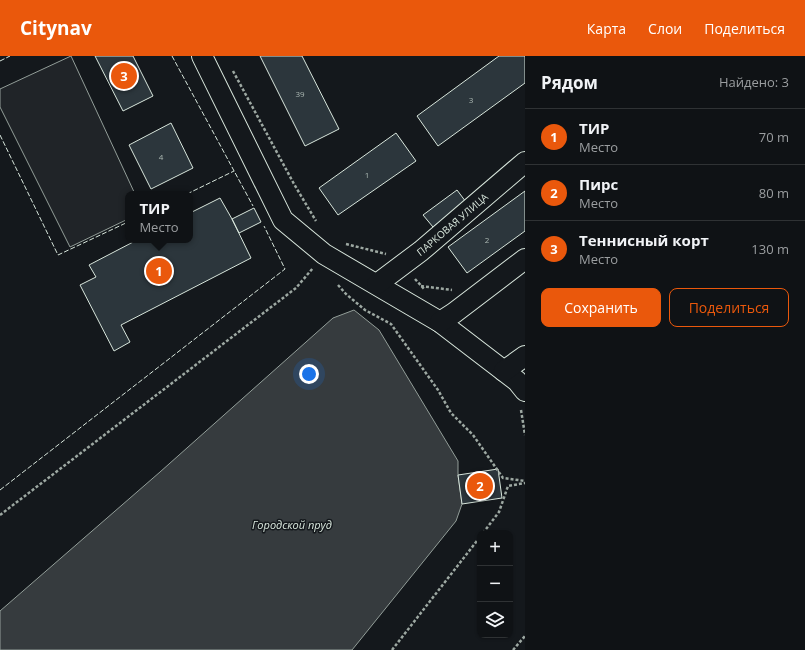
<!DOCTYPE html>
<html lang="ru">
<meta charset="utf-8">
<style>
:root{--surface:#0f1215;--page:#1d2022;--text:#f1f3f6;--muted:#9b9ea0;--line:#2f3234;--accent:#ea580c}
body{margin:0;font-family:"Open Sans",sans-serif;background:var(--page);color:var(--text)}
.controls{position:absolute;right:12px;bottom:12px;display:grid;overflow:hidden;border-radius:8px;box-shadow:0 1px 3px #0004}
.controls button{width:36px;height:36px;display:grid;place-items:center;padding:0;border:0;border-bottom:1px solid var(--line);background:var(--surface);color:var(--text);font:20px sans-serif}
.you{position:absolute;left:309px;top:318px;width:14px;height:14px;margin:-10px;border:3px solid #fff;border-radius:50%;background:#1a73e8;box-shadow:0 0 0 6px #1a73e833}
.badge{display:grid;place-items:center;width:26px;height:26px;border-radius:50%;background:var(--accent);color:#fff;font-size:13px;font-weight:700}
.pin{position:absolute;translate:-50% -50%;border:2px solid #fff;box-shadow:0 1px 4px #0006}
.popup{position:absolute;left:125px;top:135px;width:68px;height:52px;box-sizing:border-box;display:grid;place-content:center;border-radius:8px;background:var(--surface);filter:drop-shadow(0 1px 3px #0005);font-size:13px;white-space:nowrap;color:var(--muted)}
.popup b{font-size:15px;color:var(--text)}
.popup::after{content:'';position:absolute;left:50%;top:100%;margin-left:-8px;border:8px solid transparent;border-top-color:var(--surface)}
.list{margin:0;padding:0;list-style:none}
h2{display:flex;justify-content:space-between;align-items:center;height:52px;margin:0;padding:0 16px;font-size:17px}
h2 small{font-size:13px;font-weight:400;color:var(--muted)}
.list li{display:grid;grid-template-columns:26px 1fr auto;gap:12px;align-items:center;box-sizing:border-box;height:56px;padding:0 16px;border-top:1px solid var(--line)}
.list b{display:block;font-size:15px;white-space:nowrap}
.list p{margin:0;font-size:13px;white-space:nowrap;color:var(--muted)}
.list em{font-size:13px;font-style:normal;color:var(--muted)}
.actions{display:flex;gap:8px;padding:12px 16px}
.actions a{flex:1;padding:9px 0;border:1px solid var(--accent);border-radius:8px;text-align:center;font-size:14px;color:var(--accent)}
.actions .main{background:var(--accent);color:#fff}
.icon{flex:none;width:22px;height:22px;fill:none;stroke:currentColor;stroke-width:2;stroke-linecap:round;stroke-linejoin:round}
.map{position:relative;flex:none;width:525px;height:594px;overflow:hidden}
header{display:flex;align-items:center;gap:24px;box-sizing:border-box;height:56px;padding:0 20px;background:var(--accent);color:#fff}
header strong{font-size:19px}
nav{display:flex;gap:22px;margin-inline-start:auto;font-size:14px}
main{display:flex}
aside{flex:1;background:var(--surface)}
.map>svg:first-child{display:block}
.green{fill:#202428;stroke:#939e99}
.water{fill:#363b3e;stroke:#939e99}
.building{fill:#2c363c;stroke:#d8e6dc}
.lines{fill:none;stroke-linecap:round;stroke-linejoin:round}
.minor-casing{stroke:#d8e6dc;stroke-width:22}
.path{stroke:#9da8a2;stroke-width:2.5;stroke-dasharray:3 2;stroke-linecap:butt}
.minor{stroke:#14181c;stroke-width:20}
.fence{stroke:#d8e6dc;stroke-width:1;stroke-dasharray:5 2;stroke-linecap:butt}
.labels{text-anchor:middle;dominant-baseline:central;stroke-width:3;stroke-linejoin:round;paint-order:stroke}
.number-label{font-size:8px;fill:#adbab4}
.street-label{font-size:10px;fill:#d8e6dc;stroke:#14181c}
.water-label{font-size:11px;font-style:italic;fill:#d8e6dc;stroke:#14181c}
</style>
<header>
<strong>Citynav</strong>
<nav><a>Карта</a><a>Слои</a><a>Поделиться</a></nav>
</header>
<main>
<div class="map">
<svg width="525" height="594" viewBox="0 0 525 594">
<rect width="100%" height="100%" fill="#14181c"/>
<path class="green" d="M71,0L135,138H128V163L70,191L0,51V33Z"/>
<path class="water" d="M354,254L379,274L458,405V419L462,448L456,465L352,594H0V555L160,416L333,262Z"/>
<path class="building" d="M95,0H133L153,40L123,55Z
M260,0H302L339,73L305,90Z
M499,0H525V27L438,90L417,60Z
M171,67L193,112L151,133L129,89Z
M396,77L416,105L338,159L319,132Z
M457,134L466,146L433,171L423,159Z
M525,135V175L467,217L448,191Z
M220,142L232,163L251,202L121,269L130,286L114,295L80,229L96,221L89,209L137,184H190V157Z
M254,152L261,166L239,177L232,163Z
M498,413L502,442L462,448L458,419Z"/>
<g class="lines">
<defs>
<g id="minor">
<path d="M202,0L283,164L324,198L440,266L517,325L525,335"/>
<path id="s1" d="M377,228L421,195L525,106"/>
<path d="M440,266L454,257L525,203"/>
<path d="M504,315L525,300"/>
</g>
</defs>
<use href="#minor" class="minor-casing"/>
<path class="path" d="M233,15L294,128L316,165
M346,188L386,198
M415,223L425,234
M338,229L346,238L365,254L391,268L438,334L451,357L473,379L503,422L525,425
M421,230L452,234
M521,354L525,379
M0,459L296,232L313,212
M483,477L499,456L508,430L525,427
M392,594L480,481
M513,594L525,580"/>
<use href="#minor" class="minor"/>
<path class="fence" d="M172,0L253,150
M0,5L10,0
M0,79L58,199L128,166
M187,138L234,115
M0,434L285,213L264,170"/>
</g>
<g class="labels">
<g class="number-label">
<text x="300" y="37">39</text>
<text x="471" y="43">3</text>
<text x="161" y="100">4</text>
<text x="367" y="118">1</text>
<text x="487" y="183">2</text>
</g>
<g class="street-label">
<text stroke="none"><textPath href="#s1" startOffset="96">ПАРКОВАЯ УЛИЦА</textPath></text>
</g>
<g class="water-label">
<text x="292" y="468">Городской пруд</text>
</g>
</g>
</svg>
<div class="controls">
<button>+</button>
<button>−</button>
<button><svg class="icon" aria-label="layers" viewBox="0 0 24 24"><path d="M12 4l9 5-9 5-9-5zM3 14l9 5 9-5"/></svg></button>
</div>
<div class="you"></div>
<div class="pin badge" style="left:159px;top:215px">1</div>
<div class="popup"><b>ТИР</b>Место</div>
<div class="pin badge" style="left:480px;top:430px">2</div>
<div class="pin badge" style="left:124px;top:20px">3</div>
</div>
<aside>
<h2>Рядом<small>Найдено: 3</small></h2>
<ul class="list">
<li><span class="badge">1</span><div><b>ТИР</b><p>Место</p></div><em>70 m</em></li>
<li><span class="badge">2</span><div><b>Пирс</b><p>Место</p></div><em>80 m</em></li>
<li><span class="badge">3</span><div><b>Теннисный корт</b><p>Место</p></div><em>130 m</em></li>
</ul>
<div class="actions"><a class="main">Сохранить</a><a>Поделиться</a></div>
</aside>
</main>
